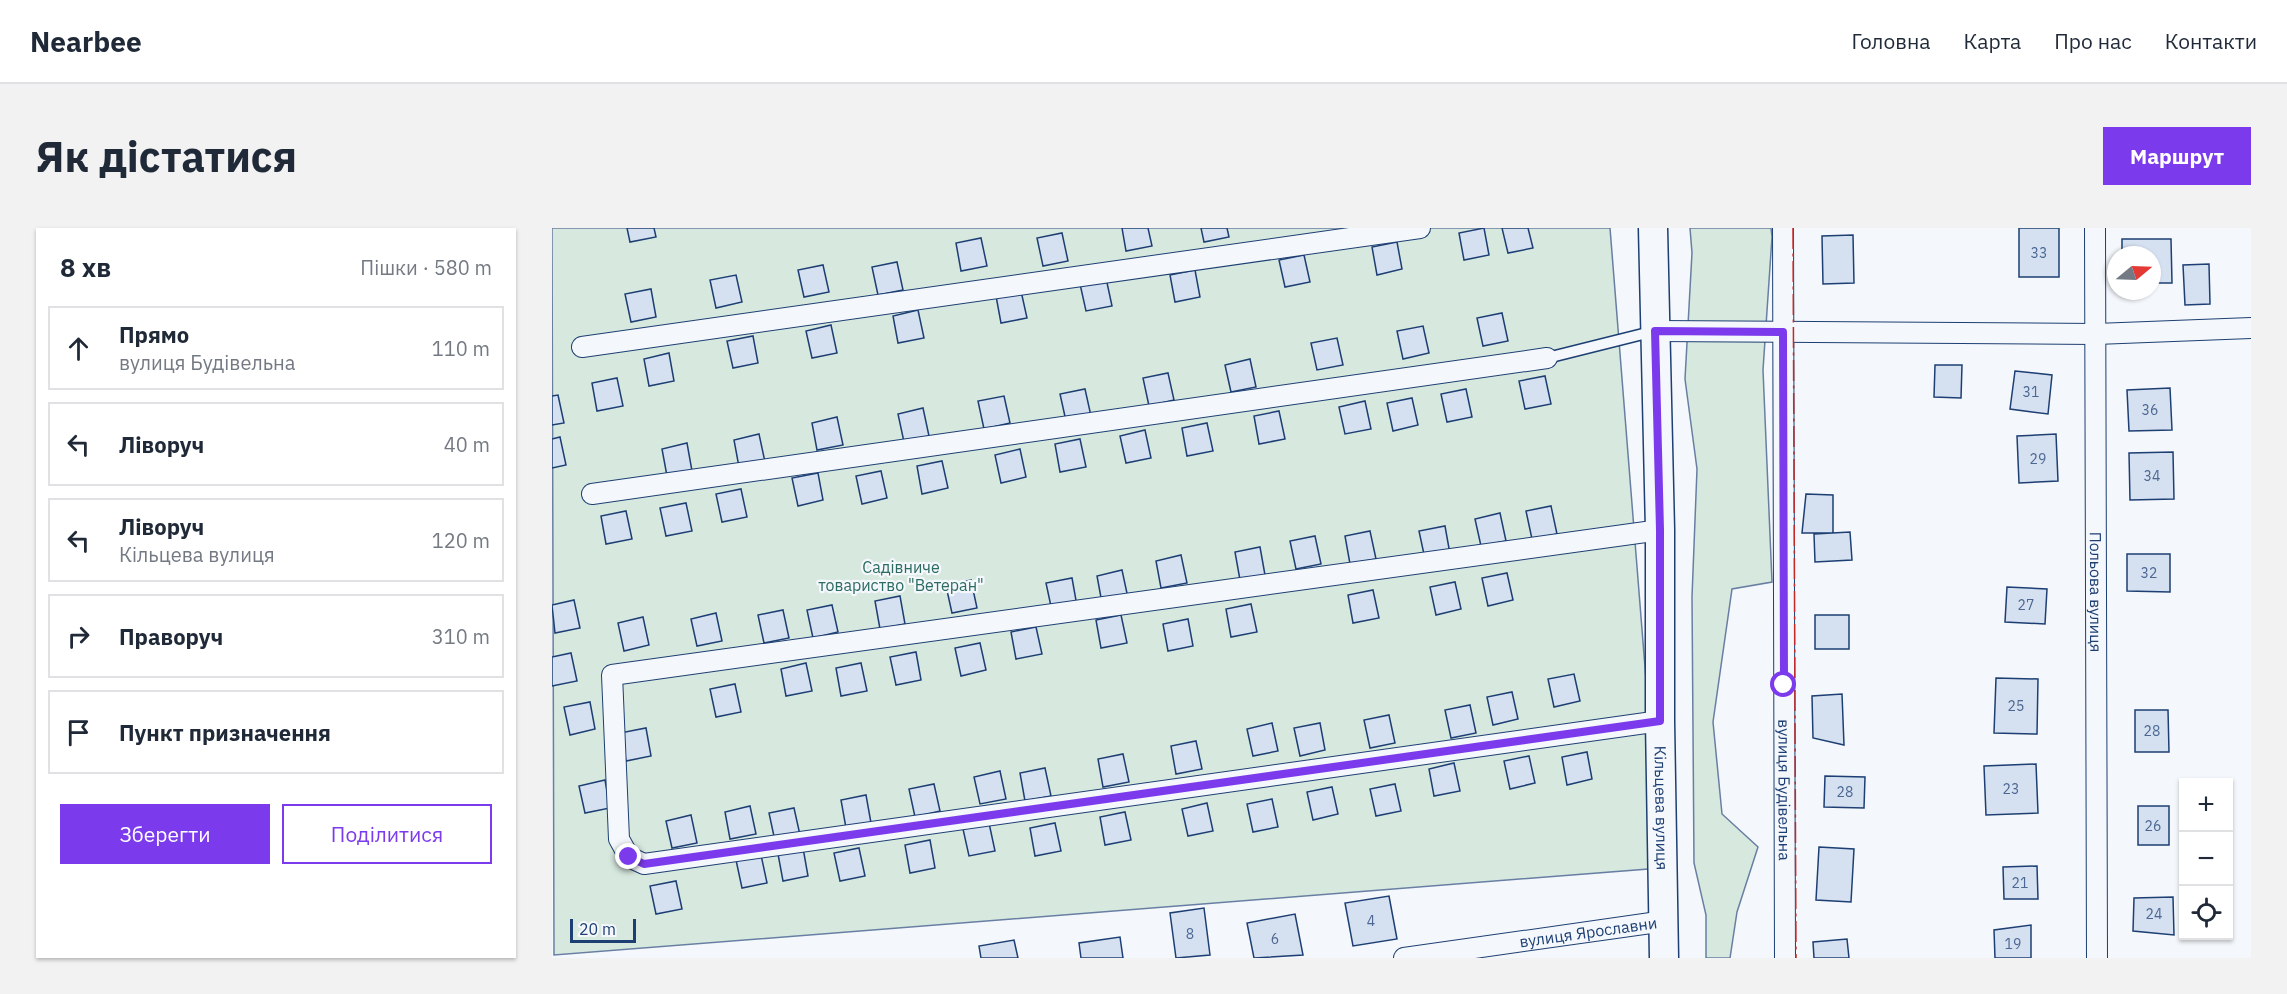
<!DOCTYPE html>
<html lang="uk">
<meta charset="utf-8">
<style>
:root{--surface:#fff;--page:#f2f2f3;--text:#1f2937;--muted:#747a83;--line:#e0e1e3;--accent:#7c3aed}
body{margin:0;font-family:"IBM Plex Sans",sans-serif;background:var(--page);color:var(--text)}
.controls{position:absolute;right:18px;bottom:18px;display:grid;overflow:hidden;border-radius:0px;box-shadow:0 2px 4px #0004}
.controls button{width:54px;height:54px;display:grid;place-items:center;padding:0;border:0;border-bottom:2px solid var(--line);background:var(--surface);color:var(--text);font:30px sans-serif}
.compass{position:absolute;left:1555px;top:18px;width:54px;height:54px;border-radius:50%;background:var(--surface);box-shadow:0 2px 4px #0004;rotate:71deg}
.scale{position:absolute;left:18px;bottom:15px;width:66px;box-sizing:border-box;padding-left:6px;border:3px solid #1d3f73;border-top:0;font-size:16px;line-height:21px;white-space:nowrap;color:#1d3f73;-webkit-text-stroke:4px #f4f7fb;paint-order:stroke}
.stop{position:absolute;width:18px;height:18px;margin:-14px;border:4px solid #7c3aed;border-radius:50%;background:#fff}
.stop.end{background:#7c3aed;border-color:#fff;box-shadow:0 2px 6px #0008}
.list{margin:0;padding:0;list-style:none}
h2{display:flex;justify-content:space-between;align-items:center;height:78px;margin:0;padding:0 24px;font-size:26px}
h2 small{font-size:20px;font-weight:400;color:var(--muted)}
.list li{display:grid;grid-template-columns:39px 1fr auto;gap:18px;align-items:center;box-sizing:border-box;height:84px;margin:0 12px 12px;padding:0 12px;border:2px solid var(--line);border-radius:0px}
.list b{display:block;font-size:22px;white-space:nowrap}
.list p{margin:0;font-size:20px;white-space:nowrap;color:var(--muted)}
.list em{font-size:20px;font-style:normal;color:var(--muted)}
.actions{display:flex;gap:12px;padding:18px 24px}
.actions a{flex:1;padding:14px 0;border:2px solid var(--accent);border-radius:0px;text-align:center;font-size:21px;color:var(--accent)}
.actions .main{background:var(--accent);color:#fff}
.icon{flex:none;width:33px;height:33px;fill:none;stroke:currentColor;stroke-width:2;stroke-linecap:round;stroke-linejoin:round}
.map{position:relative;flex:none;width:1699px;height:730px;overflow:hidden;border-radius:0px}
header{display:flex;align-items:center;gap:36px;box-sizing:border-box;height:84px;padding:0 30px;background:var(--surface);border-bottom:2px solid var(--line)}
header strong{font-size:28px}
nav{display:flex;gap:33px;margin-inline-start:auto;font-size:21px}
.intro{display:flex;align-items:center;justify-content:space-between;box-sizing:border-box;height:144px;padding:0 36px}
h1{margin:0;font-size:42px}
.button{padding:15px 27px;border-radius:0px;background:var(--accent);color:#fff;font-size:21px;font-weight:700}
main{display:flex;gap:36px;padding:0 36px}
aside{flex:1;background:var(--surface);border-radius:0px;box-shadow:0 2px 4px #0004}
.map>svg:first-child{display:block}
.green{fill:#d7e8df;stroke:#687fa3;stroke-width:1.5}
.building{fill:#d5e0f0;stroke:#1d3f73;stroke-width:1.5}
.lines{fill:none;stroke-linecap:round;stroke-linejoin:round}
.service-casing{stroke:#1d3f73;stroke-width:13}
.minor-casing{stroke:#1d3f73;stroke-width:22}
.secondary-casing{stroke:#1d3f73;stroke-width:31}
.service{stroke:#f4f7fb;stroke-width:10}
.minor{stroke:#f4f7fb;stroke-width:20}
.secondary{stroke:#f4f7fb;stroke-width:28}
.power{stroke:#c62828;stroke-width:1.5;stroke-dasharray:21 4.5 3 4.5;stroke-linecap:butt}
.route{stroke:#7c3aed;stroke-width:8}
.labels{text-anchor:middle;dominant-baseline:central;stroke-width:4.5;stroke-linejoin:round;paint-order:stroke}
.number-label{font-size:14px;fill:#4b6792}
.park-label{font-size:16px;fill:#2c6c60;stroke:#f4f7fb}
.street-label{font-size:16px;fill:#1d3f73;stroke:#f4f7fb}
</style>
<header>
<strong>Nearbee</strong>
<nav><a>Головна</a><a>Карта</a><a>Про нас</a><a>Контакти</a></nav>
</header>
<div class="intro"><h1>Як дістатися</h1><a class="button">Маршрут</a></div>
<main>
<aside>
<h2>8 хв<small>Пішки · 580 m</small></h2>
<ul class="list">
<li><svg class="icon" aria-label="ahead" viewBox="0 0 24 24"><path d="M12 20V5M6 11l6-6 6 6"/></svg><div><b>Прямо</b><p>вулиця Будівельна</p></div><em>110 m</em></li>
<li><svg class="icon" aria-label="left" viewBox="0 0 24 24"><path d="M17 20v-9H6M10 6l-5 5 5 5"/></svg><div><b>Ліворуч</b></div><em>40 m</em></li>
<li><svg class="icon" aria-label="left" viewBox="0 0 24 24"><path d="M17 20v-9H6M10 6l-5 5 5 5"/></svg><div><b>Ліворуч</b><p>Кільцева вулиця</p></div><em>120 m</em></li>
<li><svg class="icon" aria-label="right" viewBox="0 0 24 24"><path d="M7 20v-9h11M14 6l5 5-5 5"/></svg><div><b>Праворуч</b></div><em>310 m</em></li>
<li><svg class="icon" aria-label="arrive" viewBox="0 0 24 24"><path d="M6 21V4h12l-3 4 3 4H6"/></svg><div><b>Пункт призначення</b></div></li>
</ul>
<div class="actions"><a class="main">Зберегти</a><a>Поділитися</a></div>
</aside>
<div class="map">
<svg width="1699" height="730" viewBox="0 0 1699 730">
<rect width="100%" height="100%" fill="#f4f7fb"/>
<path class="green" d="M0,0H1058L1109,640L2,727Z
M1138,0H1219L1220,9L1211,142L1220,354L1180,361L1161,494L1170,586L1206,619L1185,684L1178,730H1154V687L1142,635L1140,369L1145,241L1133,151L1140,25Z"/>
<path class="building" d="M75,0H102L104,9L78,14Z
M570,0H596L600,18L574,23Z
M649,0H675L677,9L652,14Z
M932,0L937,27L912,32L907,5Z
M950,0H976L981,20L956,25Z
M1467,0H1507V49H1467Z
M510,5L516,33L491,38L485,10Z
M1301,7L1302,55L1271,56L1270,8Z
M429,10L435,38L409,43L404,15Z
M1570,11H1619L1620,55H1600V27H1570Z
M845,14L850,41L825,47L820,19Z
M752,27L758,54L733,59L727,32Z
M345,34L351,62L326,67L320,39Z
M1657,36L1658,76L1633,77L1631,37Z
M271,37L277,64L252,69L246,42Z
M643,42L648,69L623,74L618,47Z
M184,47L190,74L164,80L158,52Z
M554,50L560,78L534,83L528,56Z
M99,61L104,89L79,94L73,66Z
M469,63L475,90L449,95L444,68Z
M366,82L372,110L346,115L341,88Z
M950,85L956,113L931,118L925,90Z
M279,97L285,125L260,130L254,103Z
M871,98L877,125L851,131L845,103Z
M201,108L206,135L181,140L175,113Z
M785,110L791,137L765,142L759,115Z
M117,125L122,153L97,158L92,131Z
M698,131L704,159L679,164L673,137Z
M1383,137H1410L1409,170L1382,169Z
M1463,143L1500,147L1496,186L1458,181Z
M616,145L622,172L597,178L591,150Z
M993,148L999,176L973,181L967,153Z
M65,150L71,178L45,183L40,155Z
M1618,160L1620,202L1577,203L1575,162Z
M533,161L539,188L514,193L508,166Z
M914,161L920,189L895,194L889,166Z
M6,167L12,195L0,197V168Z
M452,168L458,195L432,201L426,173Z
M860,170L866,197L841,203L835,175Z
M813,173L819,201L793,206L787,179Z
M371,180L377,208L352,214L346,186Z
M727,183L733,211L707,216L702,188Z
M285,189L291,217L265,222L260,195Z
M655,195L661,223L635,228L630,200Z
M593,202L599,230L574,235L568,208Z
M207,206L213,234L187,239L182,212Z
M1504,206L1506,253L1467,255L1465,208Z
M8,209L14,237L0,240V211Z
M528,211L534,239L508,244L503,216Z
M135,215L140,243L115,248L110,221Z
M468,221L474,249L449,255L443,227Z
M1621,224L1622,271L1578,272L1577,225Z
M390,233L396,260L370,266L365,238Z
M329,243L335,270L310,276L304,248Z
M266,245L271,272L246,278L240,250Z
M189,261L195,289L170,294L164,266Z
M1254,266L1281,267V305H1250Z
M134,275L140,303L114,308L108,280Z
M999,278L1005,306L980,311L974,283Z
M74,283L80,311L54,316L49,288Z
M948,285L954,313L929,318L923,291Z
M893,298L898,326L873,331L867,303Z
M818,303L824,331L798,336L793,308Z
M1298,304L1300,332L1263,334L1262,306Z
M763,308L769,336L744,341L738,313Z
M708,319L713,347L688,352L683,324Z
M1575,326H1618V364L1575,363Z
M629,327L635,355L609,360L604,333Z
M570,342L576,370L550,375L545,348Z
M955,345L961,372L936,378L930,350Z
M520,350L525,378L500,383L494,355Z
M419,352L425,380L400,385L394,358Z
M903,354L909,381L884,387L878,359Z
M1455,359L1495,361L1493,396L1453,394Z
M821,362L827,390L801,395L796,367Z
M348,368L353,396L328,401L323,373Z
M22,372L28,400L3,405L0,377Z
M699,376L705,404L679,409L674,381Z
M280,377L286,404L261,410L255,382Z
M231,382L237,410L212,415L206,387Z
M164,385L170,413L145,418L139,391Z
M569,387L575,415L549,420L544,392Z
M1263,387H1297V421H1263Z
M91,389L97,417L72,423L66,395Z
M636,391L641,418L616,423L611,396Z
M484,399L490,426L464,431L459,404Z
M428,415L434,442L409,448L403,420Z
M364,424L369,452L344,457L338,429Z
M19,425L25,453L0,458V429Z
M254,435L260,463L234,468L229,441Z
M309,435L315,463L289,468L284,440Z
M1022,446L1028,473L1002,479L996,451Z
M1444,450L1486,451L1485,506L1442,505Z
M183,456L189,484L164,489L158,461Z
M960,464L966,491L941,497L935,469Z
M1290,466L1292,517L1261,510L1260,468Z
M38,474L43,501L18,507L12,479Z
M918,477L924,505L899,510L893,482Z
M1583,482H1616L1617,524H1583Z
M837,487L843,515L818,520L812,492Z
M720,495L726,523L701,528L695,501Z
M768,495L773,522L748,528L742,500Z
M94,500L99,528L74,533L68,505Z
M644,513L650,541L624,546L619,518Z
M1035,524L1040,551L1015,557L1010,529Z
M571,526L577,554L551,559L546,531Z
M977,528L983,555L958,561L952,533Z
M902,535L908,563L882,568L877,541Z
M1484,536L1486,585L1434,587L1432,538Z
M493,540L499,568L473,573L468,545Z
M448,543L454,571L428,576L422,549Z
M1273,548L1313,549L1312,580L1272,579Z
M53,552L58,580L33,585L27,558Z
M382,556L388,583L363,589L357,561Z
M843,556L849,583L824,588L818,561Z
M780,559L786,586L761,592L755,564Z
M314,567L319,595L294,600L289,572Z
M720,571L726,599L701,604L695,576Z
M655,575L661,603L636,608L630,581Z
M198,578L204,606L178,611L173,584Z
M1586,578H1617V617H1586Z
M242,580L248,607L223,613L217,585Z
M573,584L579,612L553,617L548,589Z
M139,587L145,615L120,620L114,593Z
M437,595L443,623L417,628L411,601Z
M503,595L509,623L483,628L478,600Z
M378,612L383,640L358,645L353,617Z
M1267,619L1302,621L1299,674L1264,672Z
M251,620L256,648L231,653L226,626Z
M307,620L313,648L288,653L282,625Z
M209,627L215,655L190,660L184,632Z
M1485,638L1486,671H1452L1451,639Z
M124,653L130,681L104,686L98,658Z
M837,668L845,711L801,718L793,675Z
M1621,669L1622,707L1581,703L1582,670Z
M652,680L658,727L624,730L618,685Z
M743,686L751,727L702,730L695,695Z
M1479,697V730H1443L1442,702Z
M568,709L571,730H529L527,715Z
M1295,711L1297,730H1262L1261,714Z
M462,712L466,730H429L427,718Z"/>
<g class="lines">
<defs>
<path id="service" d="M995,130L1103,103"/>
<g id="minor">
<path id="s1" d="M1231,0L1233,730"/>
<path id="s2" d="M1543,0L1545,730"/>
<path d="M1103,103L1544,106L1699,100"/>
<path d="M30,119L868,0"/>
<path d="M40,266L995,130"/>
<path d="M1108,493L92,636L77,629L67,611L60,447L1108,302"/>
<path id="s3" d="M852,730L1113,693"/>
</g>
<g id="secondary">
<path id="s4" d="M1101,0L1108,302V493L1112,730"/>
</g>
</defs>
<use href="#service" class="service-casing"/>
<use href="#minor" class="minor-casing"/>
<use href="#secondary" class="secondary-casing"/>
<use href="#service" class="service"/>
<use href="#minor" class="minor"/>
<use href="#secondary" class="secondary"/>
<path class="power" d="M1241,0L1244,730"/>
</g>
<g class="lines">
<path class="route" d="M77,629L92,636L1108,493V302L1103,103L1231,104L1232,457"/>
</g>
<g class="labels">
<g class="number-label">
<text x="1487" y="25">33</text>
<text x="1479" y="164">31</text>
<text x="1598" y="182">36</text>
<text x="1486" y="231">29</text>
<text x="1600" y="248">34</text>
<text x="1597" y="345">32</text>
<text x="1474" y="377">27</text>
<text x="1464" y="478">25</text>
<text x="1600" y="503">28</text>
<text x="1459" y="561">23</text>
<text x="1293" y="564">28</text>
<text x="1601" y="598">26</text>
<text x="1468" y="655">21</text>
<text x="1602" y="686">24</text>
<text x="819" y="693">4</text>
<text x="638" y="706">8</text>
<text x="723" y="711">6</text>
<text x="1461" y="716">19</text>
</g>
<g class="park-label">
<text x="349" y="339">Садівниче<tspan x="349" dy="18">товариство "Ветеран"</tspan></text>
</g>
<g class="street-label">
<text stroke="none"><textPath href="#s2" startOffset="364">Польова вулиця</textPath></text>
<text stroke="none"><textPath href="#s1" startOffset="562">вулиця Будівельна</textPath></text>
<text stroke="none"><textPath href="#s4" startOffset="580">Кільцева вулиця</textPath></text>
<text stroke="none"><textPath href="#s3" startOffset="186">вулиця Ярославни</textPath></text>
</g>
</g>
</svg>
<div class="controls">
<button>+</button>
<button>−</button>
<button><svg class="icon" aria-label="locate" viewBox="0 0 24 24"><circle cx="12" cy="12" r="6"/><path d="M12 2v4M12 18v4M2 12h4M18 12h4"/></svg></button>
</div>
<svg class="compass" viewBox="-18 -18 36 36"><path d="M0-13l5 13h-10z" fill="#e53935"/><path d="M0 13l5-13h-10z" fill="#747a83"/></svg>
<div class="scale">20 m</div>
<div class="stop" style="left:1232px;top:457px"></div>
<div class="stop end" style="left:77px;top:629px"></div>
</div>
</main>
